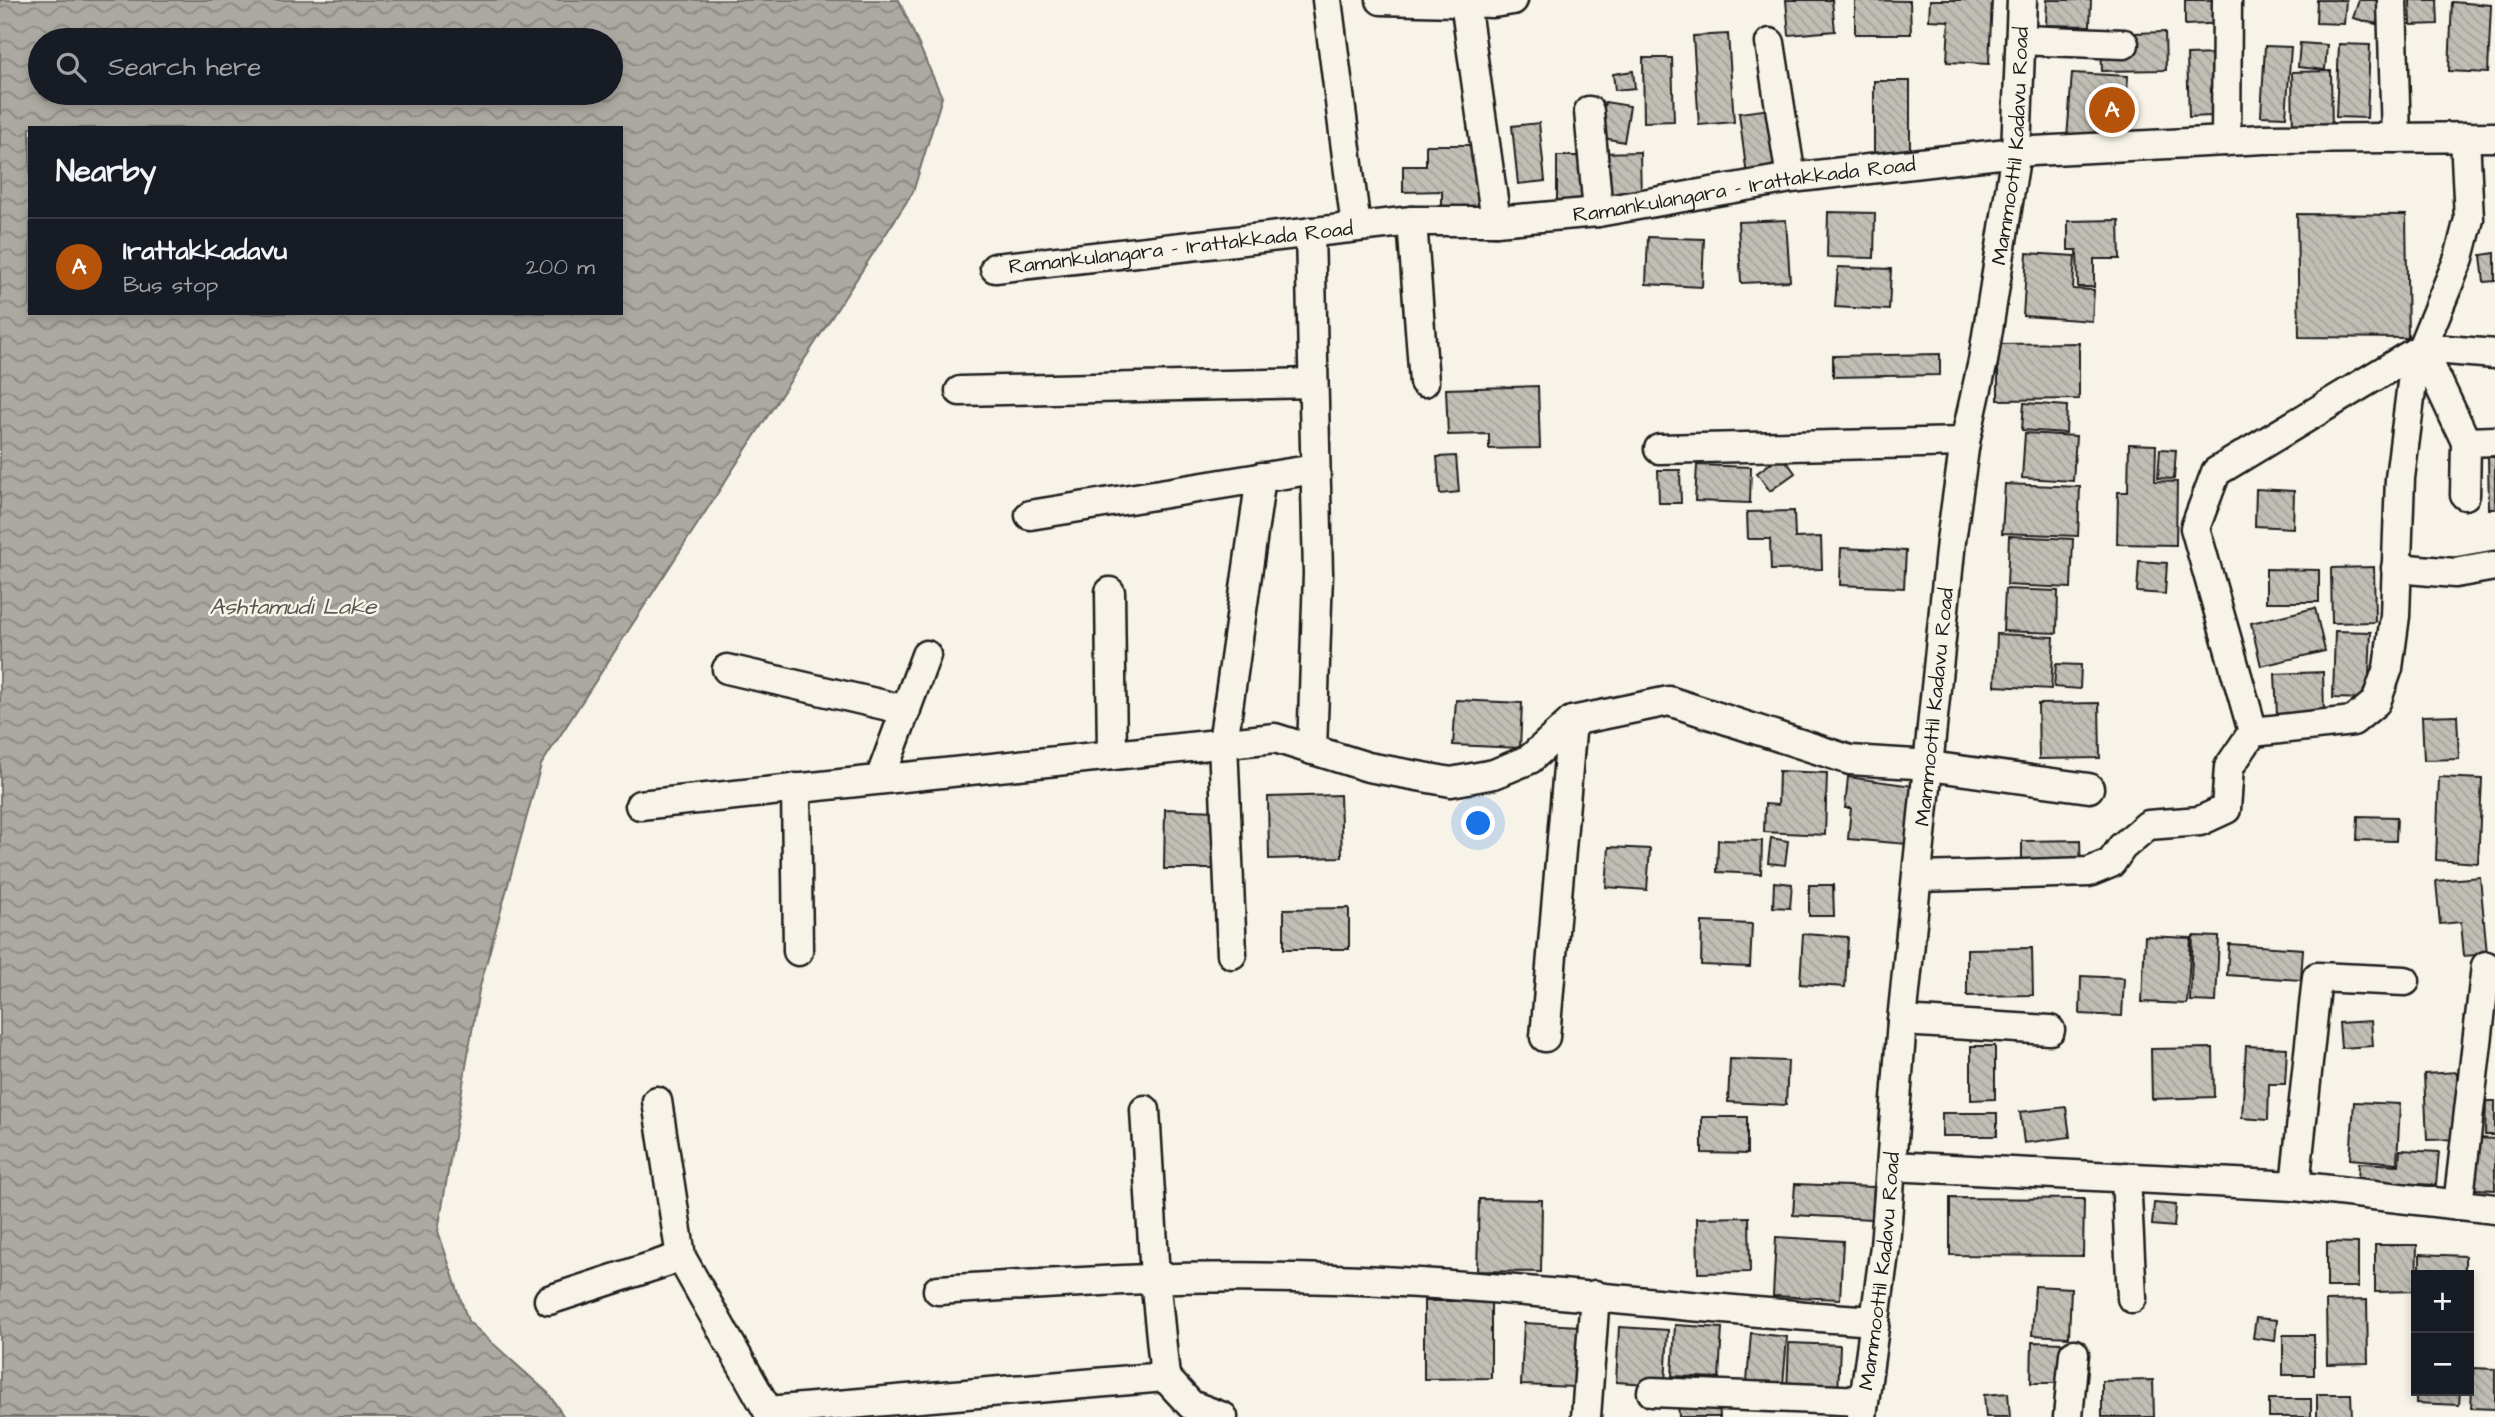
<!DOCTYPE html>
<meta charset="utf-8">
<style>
:root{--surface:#171b24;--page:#242831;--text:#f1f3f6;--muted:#9ea1a6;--line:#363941;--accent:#b45309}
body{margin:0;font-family:"Architects Daughter",sans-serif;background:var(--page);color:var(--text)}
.controls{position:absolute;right:21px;bottom:21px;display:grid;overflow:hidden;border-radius:0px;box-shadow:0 4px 10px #0003}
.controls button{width:63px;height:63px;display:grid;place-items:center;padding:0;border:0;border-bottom:2px solid var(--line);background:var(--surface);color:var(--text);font:35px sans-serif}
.you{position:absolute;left:1479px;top:824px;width:24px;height:24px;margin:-18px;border:5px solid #fff;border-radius:50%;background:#1a73e8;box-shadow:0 0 0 10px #1a73e833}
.badge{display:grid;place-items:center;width:46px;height:46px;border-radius:50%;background:var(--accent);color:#fff;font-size:23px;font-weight:700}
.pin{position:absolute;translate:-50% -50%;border:4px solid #fff;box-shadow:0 2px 7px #0006}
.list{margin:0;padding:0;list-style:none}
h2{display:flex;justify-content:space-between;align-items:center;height:91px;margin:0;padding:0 28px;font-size:30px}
h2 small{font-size:23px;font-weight:400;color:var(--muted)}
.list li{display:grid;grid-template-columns:46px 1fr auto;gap:21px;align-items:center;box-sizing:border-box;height:98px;padding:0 28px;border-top:2px solid var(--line)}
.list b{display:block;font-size:26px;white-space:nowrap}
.list p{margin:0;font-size:23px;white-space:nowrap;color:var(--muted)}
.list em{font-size:23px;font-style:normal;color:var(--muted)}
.icon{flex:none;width:38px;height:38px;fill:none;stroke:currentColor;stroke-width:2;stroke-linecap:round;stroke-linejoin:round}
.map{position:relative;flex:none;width:2495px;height:1417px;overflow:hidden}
.search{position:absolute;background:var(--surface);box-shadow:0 4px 10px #0003;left:28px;top:28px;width:595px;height:77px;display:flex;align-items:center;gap:18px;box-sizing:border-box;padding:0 24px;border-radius:38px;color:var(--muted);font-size:26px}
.panel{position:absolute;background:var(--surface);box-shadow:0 4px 10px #0003;left:28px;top:126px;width:595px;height:189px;border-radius:0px}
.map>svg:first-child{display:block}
.water{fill:url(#water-waves);stroke:#72716c;stroke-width:2;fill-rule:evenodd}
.building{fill:url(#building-back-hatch);stroke:#1c1c1c;stroke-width:2}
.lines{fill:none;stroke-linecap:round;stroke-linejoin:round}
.minor-casing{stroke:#1c1c1c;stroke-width:33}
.minor{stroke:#f7f3e8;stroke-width:28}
.labels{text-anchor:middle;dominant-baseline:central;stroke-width:5;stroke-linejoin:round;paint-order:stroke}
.street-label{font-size:21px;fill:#1c1c1c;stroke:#f7f3e8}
.water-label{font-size:23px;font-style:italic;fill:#565452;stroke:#f7f3e8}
</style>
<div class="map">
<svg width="2495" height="1417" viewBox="0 0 2495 1417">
<defs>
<pattern id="water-waves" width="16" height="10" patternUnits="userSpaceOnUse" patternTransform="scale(1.75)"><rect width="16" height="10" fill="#aca9a2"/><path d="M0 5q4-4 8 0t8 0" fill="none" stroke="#8b8983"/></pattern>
<pattern id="building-back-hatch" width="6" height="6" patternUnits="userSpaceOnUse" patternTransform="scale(1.75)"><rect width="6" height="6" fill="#c0beb5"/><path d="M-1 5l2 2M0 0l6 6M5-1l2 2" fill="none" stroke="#a4a39b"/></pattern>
</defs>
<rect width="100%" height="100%" fill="#f7f3e8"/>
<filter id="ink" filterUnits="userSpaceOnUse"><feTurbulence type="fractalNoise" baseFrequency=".0143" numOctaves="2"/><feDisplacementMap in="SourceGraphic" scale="14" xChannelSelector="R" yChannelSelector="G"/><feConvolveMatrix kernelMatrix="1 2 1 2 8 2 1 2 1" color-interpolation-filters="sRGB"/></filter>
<g filter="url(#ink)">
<path class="water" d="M0,0H899L942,97L913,192L541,765L479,990L438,1231L468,1321L548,1393L564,1417H0ZM40,40H611V93H40ZM30,128H621V313H30Z"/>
<path class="building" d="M1786,0H1832L1835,31L1789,35Z
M1855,0L1910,1L1911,34H1855Z
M1930,0H1992L1989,64L1947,62L1949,21L1929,20Z
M2047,0H2091L2090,26L2046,25Z
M2185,0H2228L2229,23L2185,25Z
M2317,0H2346L2344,24L2316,23Z
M2359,0H2384L2376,24L2353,18Z
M2410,0H2437L2438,24L2411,25Z
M2452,2L2491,5L2488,73L2449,71Z
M2165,32L2166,70L2102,71L2101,34Z
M1728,34L1734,122L1699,125L1693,36Z
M2300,43L2327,45L2325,70L2298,67Z
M2339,44L2370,45L2367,118L2336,117Z
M2265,46L2291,47L2286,117L2261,116Z
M2218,54L2237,115L2189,117L2187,55Z
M1643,58H1672L1674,121L1644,122Z
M1633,71L1635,88L1615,90L1613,74Z
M2331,71L2332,134L2293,135L2292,72Z
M2072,73L2128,76L2124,143L2067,139Z
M1874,81H1910V162H1874Z
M1605,102L1630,106L1624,142L1599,137Z
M1778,108L1786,171L1747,176L1739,113Z
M1539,123L1545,181L1518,184L1512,126Z
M1426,145H1479L1478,213L1442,212V191L1403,192V166H1426Z
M1640,152L1641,199L1601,200L1599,153Z
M1557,156H1589L1588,207L1557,208Z
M1828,212L1875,213L1874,258L1827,257Z
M2297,214L2406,215L2408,338L2299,337Z
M1786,220L1790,281L1741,283L1738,222Z
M2119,220L2120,259H2094V287H2078L2077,250H2068V221Z
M1648,237L1704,239L1702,287L1646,284Z
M2027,253L2075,256L2073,289L2094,290L2092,321L2023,316Z
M2495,253V281L2484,282L2481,255Z
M1838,267L1891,269L1889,310L1835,307Z
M2079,343V399L1998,400V344Z
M1940,354V375L1833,377V356Z
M1538,386L1540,448L1489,449V434L1448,435L1446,389Z
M2024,403L2067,406L2066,433L2022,430Z
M2025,433L2076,436L2073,481L2022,478Z
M2129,444L2156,445L2155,481L2177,482L2176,545L2117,544L2118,492H2128Z
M2160,449L2176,450L2174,479L2158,478Z
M1782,455L1795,473L1770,491L1757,473Z
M1456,456L1459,492L1440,494L1437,457Z
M2488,457H2495V509H2489Z
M1697,465L1751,467L1750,503L1695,501Z
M1658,470H1680L1681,503H1659Z
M2005,484L2080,487L2078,536L2002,533Z
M2256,489L2294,491L2293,528L2255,526Z
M1794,511L1795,538L1821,537L1822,569L1771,570L1770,539H1748L1747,512Z
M2009,536L2073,539L2071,588L2007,585Z
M1841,548L1906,551L1904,588L1840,585Z
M2139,561L2167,563L2165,594L2137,592Z
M2374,567L2375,622L2332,623L2331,568Z
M2266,569L2319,570V602H2266Z
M2005,589L2058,591L2057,633L2003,631Z
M2315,608L2325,651L2261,666L2251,623Z
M2335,631L2371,632L2368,699L2333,698Z
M1997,634L2054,637L2051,689L1995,686Z
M2056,664L2081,665L2080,689L2054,687Z
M2323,672L2324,714L2277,715L2275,674Z
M1456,700L1522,703L1520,748L1453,745Z
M2099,703L2100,758L2039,759L2038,704Z
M2457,715L2459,759L2424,760L2422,716Z
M1779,771L1827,773L1825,835L1764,832L1765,804L1778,805Z
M1848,777L1913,786L1907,844L1848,839L1851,808H1845Z
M2439,777L2482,779L2478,863L2436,860Z
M1340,795L1342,857L1269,859L1268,797Z
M1165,809L1216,811L1214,869H1164Z
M2358,816L2397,817L2396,841L2357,840Z
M1771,838L1788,841L1785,865L1768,863Z
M1718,840L1762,841L1761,874L1717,872Z
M2080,840L2081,879H2022V841Z
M1609,847L1650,849L1647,890L1606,887Z
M2480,877L2487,954L2464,956L2461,922L2440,924L2436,881Z
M1774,882L1792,884L1790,908L1773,907Z
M1809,885H1833L1834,916H1809Z
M1349,908V949H1284V909Z
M1702,922L1752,924L1750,967L1701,965Z
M1803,934L1848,937L1845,987L1800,984Z
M2145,936L2191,938L2187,1004L2142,1002Z
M2193,936L2219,937L2216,1002L2190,1001Z
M2229,944L2303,949L2301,980L2227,975Z
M2032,948L2033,995L1967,996V949Z
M2081,976L2124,978L2122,1016L2080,1014Z
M2371,1021L2373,1046L2341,1048L2339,1023Z
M1971,1046H1995V1099L1971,1100Z
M2246,1046L2287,1048L2285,1084H2269L2268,1120L2242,1118Z
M2213,1048L2214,1097L2152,1099L2151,1049Z
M1730,1059L1788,1061L1786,1105L1728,1102Z
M2457,1072L2459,1139L2427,1140L2424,1074Z
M2486,1101H2495V1135H2485Z
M2354,1102L2400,1104L2397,1163L2350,1159Z
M2066,1107L2070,1137L2024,1143L2020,1112Z
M1942,1113H1997V1136H1942Z
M1702,1117H1747V1154L1702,1153Z
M2478,1138L2495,1139V1190L2475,1189Z
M2400,1150L2439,1152L2436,1185L2358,1181L2359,1163L2399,1165Z
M1795,1184L1874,1187L1872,1219L1793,1215Z
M1950,1198L2084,1199L2083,1256L1950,1255Z
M1479,1199L1542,1200L1541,1272L1477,1271Z
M2154,1203L2176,1205L2174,1227L2152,1225Z
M1749,1217L1750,1272L1698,1273L1697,1218Z
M1776,1237L1843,1241L1840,1299L1773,1296Z
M2327,1242L2358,1243V1287H2327Z
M2375,1245H2417L2416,1291L2375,1292Z
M2420,1254L2465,1256V1275H2420Z
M2035,1286L2071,1288L2069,1337L2032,1335Z
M2367,1300L2368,1363L2327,1364L2326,1301Z
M1424,1301H1491V1378L1424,1379Z
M2256,1318L2277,1320L2275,1341L2253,1338Z
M1524,1323L1580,1326L1576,1387L1521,1385Z
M1675,1325L1722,1328L1719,1378L1672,1376Z
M1619,1327L1668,1330L1665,1385L1616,1382Z
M1751,1333L1787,1337L1783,1385L1747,1382Z
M2283,1335H2314V1375H2283Z
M2032,1342L2065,1343V1383H2031Z
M1789,1343L1840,1345L1838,1393L1787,1391Z
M2473,1368L2495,1369V1409L2471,1408Z
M2153,1380L2154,1417H2102V1381Z
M2416,1390L2460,1391L2459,1405L2416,1403Z
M2008,1393L2010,1417H1986L1984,1395Z
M2317,1394H2351L2352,1417H2317Z
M2269,1399H2311V1417H2269Z
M1719,1402L1720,1417H1679L1678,1403Z"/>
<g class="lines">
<defs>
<g id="minor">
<path d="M1327,0L1356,227"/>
<path d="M1381,0L1493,3L1513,0"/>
<path d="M2392,0L2396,138"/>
<path d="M1465,2L1496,221"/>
<path d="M2021,40L2124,44"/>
<path d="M1770,43L1791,178"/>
<path d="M1589,111L1598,212"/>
<path d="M2226,141L2227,0"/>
<path d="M1412,221L1424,382"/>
<path d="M1310,232L1318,574L1312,750"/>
<path id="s1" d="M995,268L1412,221H1496L1598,212L1791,178L2016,152L2264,139L2495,137"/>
<path d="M2422,348L2466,442L2465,495"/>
<path d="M960,391L1313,383"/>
<path d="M2466,442L2495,441"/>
<path d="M1659,449L1965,442"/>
<path d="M1030,515L1315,469"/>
<path d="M2396,568L2455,573L2495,566"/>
<path d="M1110,592L1112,755"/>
<path d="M727,669L906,710"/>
<path d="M2253,732L2195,528L2216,472L2422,348L2495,354"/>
<path d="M880,779L926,655"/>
<path d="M796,788L798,951"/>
<path d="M640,805L1275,738L1368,767L1451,782L1494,774L1530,759L1572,721L1669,701L1850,760L1915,764L2089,788"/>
<path d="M1919,877L2089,872L2111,863L2122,847L2148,825L2200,821L2226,809L2229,767L2253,732L2353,721L2376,702L2388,668L2395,616L2400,478L2414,367L2459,258L2469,219L2465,137"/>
<path d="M1232,954L1223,743L1261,477"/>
<path d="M1902,1021L2050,1030"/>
<path d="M1545,1037L1572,721"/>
<path d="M657,1101L681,1257L768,1411L1165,1377L1155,1278L1145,1110"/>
<path d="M1891,1166L2295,1186L2495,1209"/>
<path d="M2126,1177L2132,1298"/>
<path d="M2295,1186L2317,977L2405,981"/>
<path d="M2458,1205L2486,966"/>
<path d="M938,1290C1056,1283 1174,1275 1293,1278C1488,1281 1681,1309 1875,1321"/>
<path d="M549,1300L681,1257"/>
<path d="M1165,1377L1191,1405L1223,1417"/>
<path d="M1652,1392L1864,1401"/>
<path d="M1586,1417L1595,1295"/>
<path id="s2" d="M1862,1417L1885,1246L1902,1021L1951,541L1965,442L1983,361L2016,152L2022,0"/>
<path d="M2068,1417L2074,1354"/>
</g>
</defs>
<use href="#minor" class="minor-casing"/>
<use href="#minor" class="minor"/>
</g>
</g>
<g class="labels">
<g class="street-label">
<text stroke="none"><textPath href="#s2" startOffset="1281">Mammoottil Kadavu Road</textPath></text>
<text stroke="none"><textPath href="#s1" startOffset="754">Ramankulangara - Irattakkada Road</textPath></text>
<text stroke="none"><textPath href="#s1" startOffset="187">Ramankulangara - Irattakkada Road</textPath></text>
<text stroke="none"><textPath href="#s2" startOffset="714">Mammoottil Kadavu Road</textPath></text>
<text stroke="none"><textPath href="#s2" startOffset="147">Mammoottil Kadavu Road</textPath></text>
</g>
<g class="water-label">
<text x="293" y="607">Ashtamudi Lake</text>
</g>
</g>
</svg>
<div class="controls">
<button>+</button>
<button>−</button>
</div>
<div class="you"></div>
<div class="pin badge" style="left:2112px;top:110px">A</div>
<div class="search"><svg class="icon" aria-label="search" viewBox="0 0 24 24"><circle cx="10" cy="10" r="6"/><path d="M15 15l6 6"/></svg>Search here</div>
<section class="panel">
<h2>Nearby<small></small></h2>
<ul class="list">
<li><span class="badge">A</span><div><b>Irattakkadavu</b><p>Bus stop</p></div><em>200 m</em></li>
</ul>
</section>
</div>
